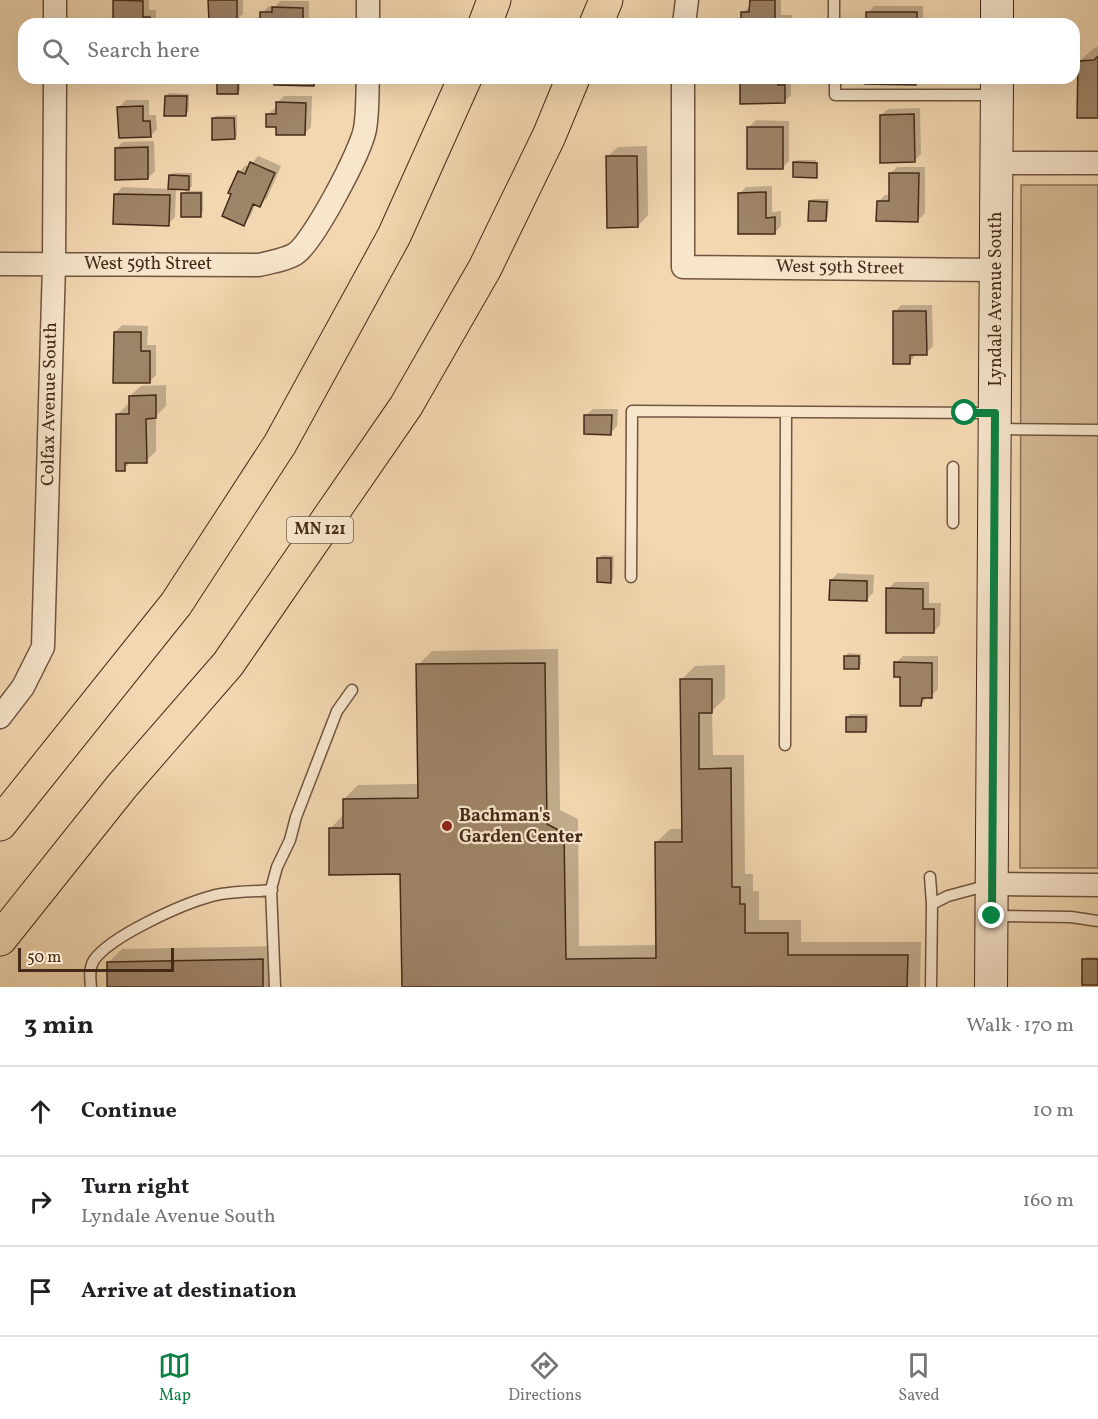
<!DOCTYPE html>
<meta charset="utf-8">
<style>
:root{--surface:#fff;--page:#f2f2f2;--text:#202124;--muted:#757577;--line:#e0e0e0;--accent:#0b8043}
body{margin:0;font-family:Vollkorn,serif;background:var(--page);color:var(--text)}
.scale{position:absolute;left:18px;bottom:15px;width:156px;box-sizing:border-box;padding-left:6px;border:3px solid #442a19;border-top:0;font-size:16px;line-height:21px;white-space:nowrap;color:#442a19;-webkit-text-stroke:4px #f7e5cc;paint-order:stroke}
.stop{position:absolute;width:18px;height:18px;margin:-14px;border:4px solid #0b8043;border-radius:50%;background:#fff}
.stop.end{background:#0b8043;border-color:#fff;box-shadow:0 2px 6px #0008}
.list{margin:0;padding:0;list-style:none}
h2{display:flex;justify-content:space-between;align-items:center;height:78px;margin:0;padding:0 24px;font-size:26px}
h2 small{font-size:20px;font-weight:400;color:var(--muted)}
.list li{display:grid;grid-template-columns:39px 1fr auto;gap:18px;align-items:center;box-sizing:border-box;height:90px;padding:0 24px;border-top:2px solid var(--line)}
.list b{display:block;font-size:22px;white-space:nowrap}
.list p{margin:0;font-size:20px;white-space:nowrap;color:var(--muted)}
.list em{font-size:20px;font-style:normal;color:var(--muted)}
.icon{flex:none;width:33px;height:33px;fill:none;stroke:currentColor;stroke-width:2;stroke-linecap:round;stroke-linejoin:round}
.map{position:relative;flex:none;width:1098px;height:987px;overflow:hidden}
.search{position:absolute;background:var(--surface);box-shadow:0 6px 24px #0002;left:18px;right:18px;top:18px;height:66px;display:flex;align-items:center;gap:15px;box-sizing:border-box;padding:0 21px;border-radius:18px;color:var(--muted);font-size:22px}
.sheet{height:348px;background:var(--surface)}
nav{display:flex;justify-content:space-around;align-items:center;box-sizing:border-box;height:84px;border-top:2px solid var(--line);background:var(--surface);font-size:16px;color:var(--muted)}
nav a{display:grid;justify-items:center;gap:3px}
nav .on{color:var(--accent)}
.map>svg:first-child{display:block}
.green{fill:#d4ba96;stroke:#8c7258;stroke-width:1.5}
.shadow{fill:#0003}
.building{fill:#9e8468;stroke:#442a19;stroke-width:1.5}
.lines{fill:none;stroke-linecap:round;stroke-linejoin:round}
.service-casing{stroke:#70553f;stroke-width:13}
.minor-casing{stroke:#70553f;stroke-width:25}
.secondary-casing{stroke:#442a19;stroke-width:34}
.motorway-casing{stroke:#442a19;stroke-width:35}
.service{stroke:#f7e5cc;stroke-width:10}
.minor{stroke:#f7e5cc;stroke-width:22}
.secondary{stroke:#f7e5cc;stroke-width:32}
.motorway{stroke:#f2d7b0;stroke-width:33}
.route{stroke:#0b8043;stroke-width:8}
.poi-dot{fill:#8f2418;stroke:#f7e5cc;stroke-width:2}
.labels{text-anchor:middle;dominant-baseline:central;stroke-width:4.5;stroke-linejoin:round;paint-order:stroke}
.shield{fill:#f7e5cc;stroke:#7a624f;stroke-width:1.5}
.shield-label{font-size:16px;font-weight:bold;fill:#442a19}
.street-label{font-size:18px;fill:#442a19;stroke:#f7e5cc}
.poi-label{font-size:18px;font-weight:bold;fill:#442a19;stroke:#f7e5cc;text-anchor:start}
</style>
<div class="map">
<svg width="1098" height="987" viewBox="0 0 1098 987">
<rect width="100%" height="100%" fill="#f2d7b0"/>
<filter id="stains"><feTurbulence type="fractalNoise" baseFrequency=".00333" numOctaves="4"/><feColorMatrix values="0 0 0 0 .2 0 0 0 0 .09 0 0 0 0 .02 0 0 0 .5 -.17"/></filter>
<radialGradient id="worn" r=".72"><stop offset=".6" stop-color="#630" stop-opacity="0"/><stop offset="1" stop-color="#630" stop-opacity=".3"/></radialGradient>
<path class="green" d="M1021,185H1098V868H1020Z"/>
<path class="shadow" d="M116,0H149V10H156V22L154,24H114Z
M211,0H243V14L236,20Z
M751,0H781V15H792L791,24H742V13L751,6Z
M280,1H309V24H262V13L269,6H276Z
M874,6H923V24H867L868,13Z
M1098,47V117L1080,61L1094,48Z
M219,78H240V90L237,93Z
M742,78L791,79V95L784,102L741,79Z
M169,93L189,94V111L186,114L166,96Z
M284,96H312L311,127L305,133L278,126L268,114L275,108H277V103Z
M126,100H149V115H156L157,129L150,136L119,107Z
M920,108L921,154L914,161L881,115L888,109Z
M237,115V135L234,138L213,119L216,116Z
M756,120L789,121V161L782,168L749,127Z
M154,141L155,171L148,178L116,148L123,142Z
M647,146L648,215L638,226L607,157L618,147Z
M258,156L281,166L267,198L260,205L256,203L250,217L243,224L239,172L246,165L249,167Z
M797,160H816V175H817L816,176L794,163Z
M897,167H925V213L918,220L878,202L885,195H890V174Z
M173,173H192V186L187,191H203V212L200,215L183,194L188,189L176,188L175,217L168,224L116,194L122,187L170,189V176Z
M772,186V212L781,211V226L775,232L739,194L746,187Z
M813,199H829L828,217L825,220L810,202Z
M901,305H932L933,346L926,353H917L910,362L895,312Z
M122,325L148,326L147,345H156V375L149,382L115,332Z
M166,385V406L156,416V451L146,461H132L124,469L117,415L128,404H130V396L141,386Z
M593,409H618L617,426L611,433L586,415Z
M602,555L614,556L613,579L610,581L599,558Z
M838,573L874,575L873,593L866,600L831,580Z
M895,582H929V603H941L940,625L934,632L888,589Z
M558,649L560,810L578,819L579,946L658,945L656,843L670,829H683L681,680L695,666L725,665V698L712,711L713,755H744L745,874H753V891H759V920H801V942H921L920,987H403L402,873L330,829L344,814V799L358,785L419,784L418,665L432,651Z
M848,653L861,654V664L858,667L846,656Z
M903,656H938V689L931,696H928L921,705L896,663Z
M850,714H868V728L865,731L847,717Z
M276,946L277,987H109L108,963L122,949Z
M1086,957H1098V984L1083,960Z"/>
<path class="building" d="M113,0L143,1V17H150V24H113Z
M208,0H237V22H209Z
M750,0H775V21L785,22V24H741V12H749Z
M272,7L303,8V24H260V12H272Z
M866,12H917V24H866Z
M1098,56V118H1077L1078,61L1094,60Z
M217,78L238,79V94H217Z
M274,78H314V86L274,85Z
M778,78V85H785V103L740,104V79Z
M865,78H916V85L865,84Z
M165,96H187L186,116H164Z
M276,102L306,103L305,135H276V127H266V114H276Z
M143,106V121H150L151,137L119,138L117,107Z
M914,114L915,162L880,163V115Z
M212,118H234L235,139L212,140Z
M747,127H783V169H747Z
M148,147V179L115,180V148Z
M606,156H637L638,227L607,228Z
M250,162L275,173L260,207L253,204L244,226L222,216L231,194L228,193L238,171L245,174Z
M793,162L817,163V178L793,177Z
M889,173H919L918,222L876,221L877,201H889Z
M169,175L189,176V190L168,189Z
M766,192V218L775,217V234H738V193Z
M181,193H201V217H181Z
M114,194L170,195L169,226L113,224Z
M809,201L827,202L826,221H808Z
M893,311H926L927,355H910V364H893Z
M114,332H141V351H150V383H113Z
M156,395V418L146,419L147,463H125V471H116V414H129V396Z
M584,415H612L611,435L584,434Z
M597,558H611V583L597,582Z
M830,580L867,581V601L829,600Z
M886,588L923,589V609H934V633H886Z
M844,656H859V669H844Z
M894,662L932,663V698H922L921,706H900V677H894Z
M545,663L547,824L564,833L566,959L656,958L655,842H682L680,679H712V713H699V769L731,768L732,887H740V904H745V933H788V955H908L907,987H402L400,874L329,875V828H343V799L418,798L416,664Z
M846,717H866V732H846Z
M263,959V987H107V962Z
M1082,959H1098V985H1082Z"/>
<g class="lines">
<defs>
<path id="service" d="M834,0V24
M835,78V95H994
M996,429L1098,430
M953,523V467
M631,577L632,411L992,413
M785,745L786,412
M930,877L932,904L931,987
M932,904L948,896L989,885
M995,916L1071,917L1098,921
M91,987C90,978 89,968 94,960C111,936 182,904 212,896C230,891 252,892 272,890
M275,987L271,889L277,867L290,840L296,817L337,711L352,690"/>
<path id="minor" d="M55,24V0
M368,24V0
M684,24L687,0
M683,78V267L996,270
M996,163H1098
M0,264L259,265C270,262 286,260 295,254C313,243 361,151 365,129C368,112 367,95 368,78
M0,717L23,687L43,647L54,264L55,78
M992,884L1098,885"/>
<path id="secondary" d="M997,24V0
M991,987L997,78"/>
<path id="motorway" d="M485,24L494,0
M596,24L606,0
M0,824L176,604L280,444L394,236L465,78
M0,939L122,786L228,664L406,406L485,268L549,136L573,78"/>
</defs>
<use href="#service" class="service-casing"/>
<use href="#minor" class="minor-casing"/>
<use href="#secondary" class="secondary-casing"/>
<use href="#motorway" class="motorway-casing"/>
<use href="#service" class="service"/>
<use href="#minor" class="minor"/>
<use href="#secondary" class="secondary"/>
<use href="#motorway" class="motorway"/>
</g>
<g class="lines">
<path class="route" d="M965,413H995L992,916"/>
</g>
<circle class="poi-dot" cx="447" cy="826" r="6"/>
<g class="labels">
<rect class="shield" x="287" y="517" width="66" height="26" rx="4.5"/>
<g class="shield-label">
<text x="320" y="530">MN 121</text>
</g>
<g class="street-label">
<text x="148" y="264">West 59th Street</text>
<text transform="translate(840 268) rotate(1)">West 59th Street</text>
<text transform="translate(996 299) rotate(-90)">Lyndale Avenue South</text>
<text transform="translate(50 404) rotate(-89)">Colfax Avenue South</text>
</g>
<g class="poi-label">
<text x="459" y="816">Bachman's<tspan x="459" dy="21">Garden Center</tspan></text>
</g>
</g>
<rect width="100%" height="100%" filter="url(#stains)"/>
<rect width="100%" height="100%" fill="url(#worn)"/>
</svg>
<div class="scale">50 m</div>
<div class="stop" style="left:965px;top:413px"></div>
<div class="stop end" style="left:992px;top:916px"></div>
<div class="search"><svg class="icon" aria-label="search" viewBox="0 0 24 24"><circle cx="10" cy="10" r="6"/><path d="M15 15l6 6"/></svg>Search here</div>
</div>
<section class="sheet">
<h2>3 min<small>Walk · 170 m</small></h2>
<ul class="list">
<li><svg class="icon" aria-label="ahead" viewBox="0 0 24 24"><path d="M12 20V5M6 11l6-6 6 6"/></svg><div><b>Continue</b></div><em>10 m</em></li>
<li><svg class="icon" aria-label="right" viewBox="0 0 24 24"><path d="M7 20v-9h11M14 6l5 5-5 5"/></svg><div><b>Turn right</b><p>Lyndale Avenue South</p></div><em>160 m</em></li>
<li><svg class="icon" aria-label="arrive" viewBox="0 0 24 24"><path d="M6 21V4h12l-3 4 3 4H6"/></svg><div><b>Arrive at destination</b></div></li>
</ul>
</section>
<nav>
<a class="on"><svg class="icon" aria-label="map" viewBox="0 0 24 24"><path d="M3 6l6-2 6 2 6-2v14l-6 2-6-2-6 2zM9 4v14M15 6v14"/></svg>Map</a>
<a><svg class="icon" aria-label="directions" viewBox="0 0 24 24"><path d="M12 3l9 9-9 9-9-9zM9 14v-3h6M13 9l2 2-2 2"/></svg>Directions</a>
<a><svg class="icon" aria-label="saved" viewBox="0 0 24 24"><path d="M7 4h10v16l-5-4-5 4z"/></svg>Saved</a>
</nav>
